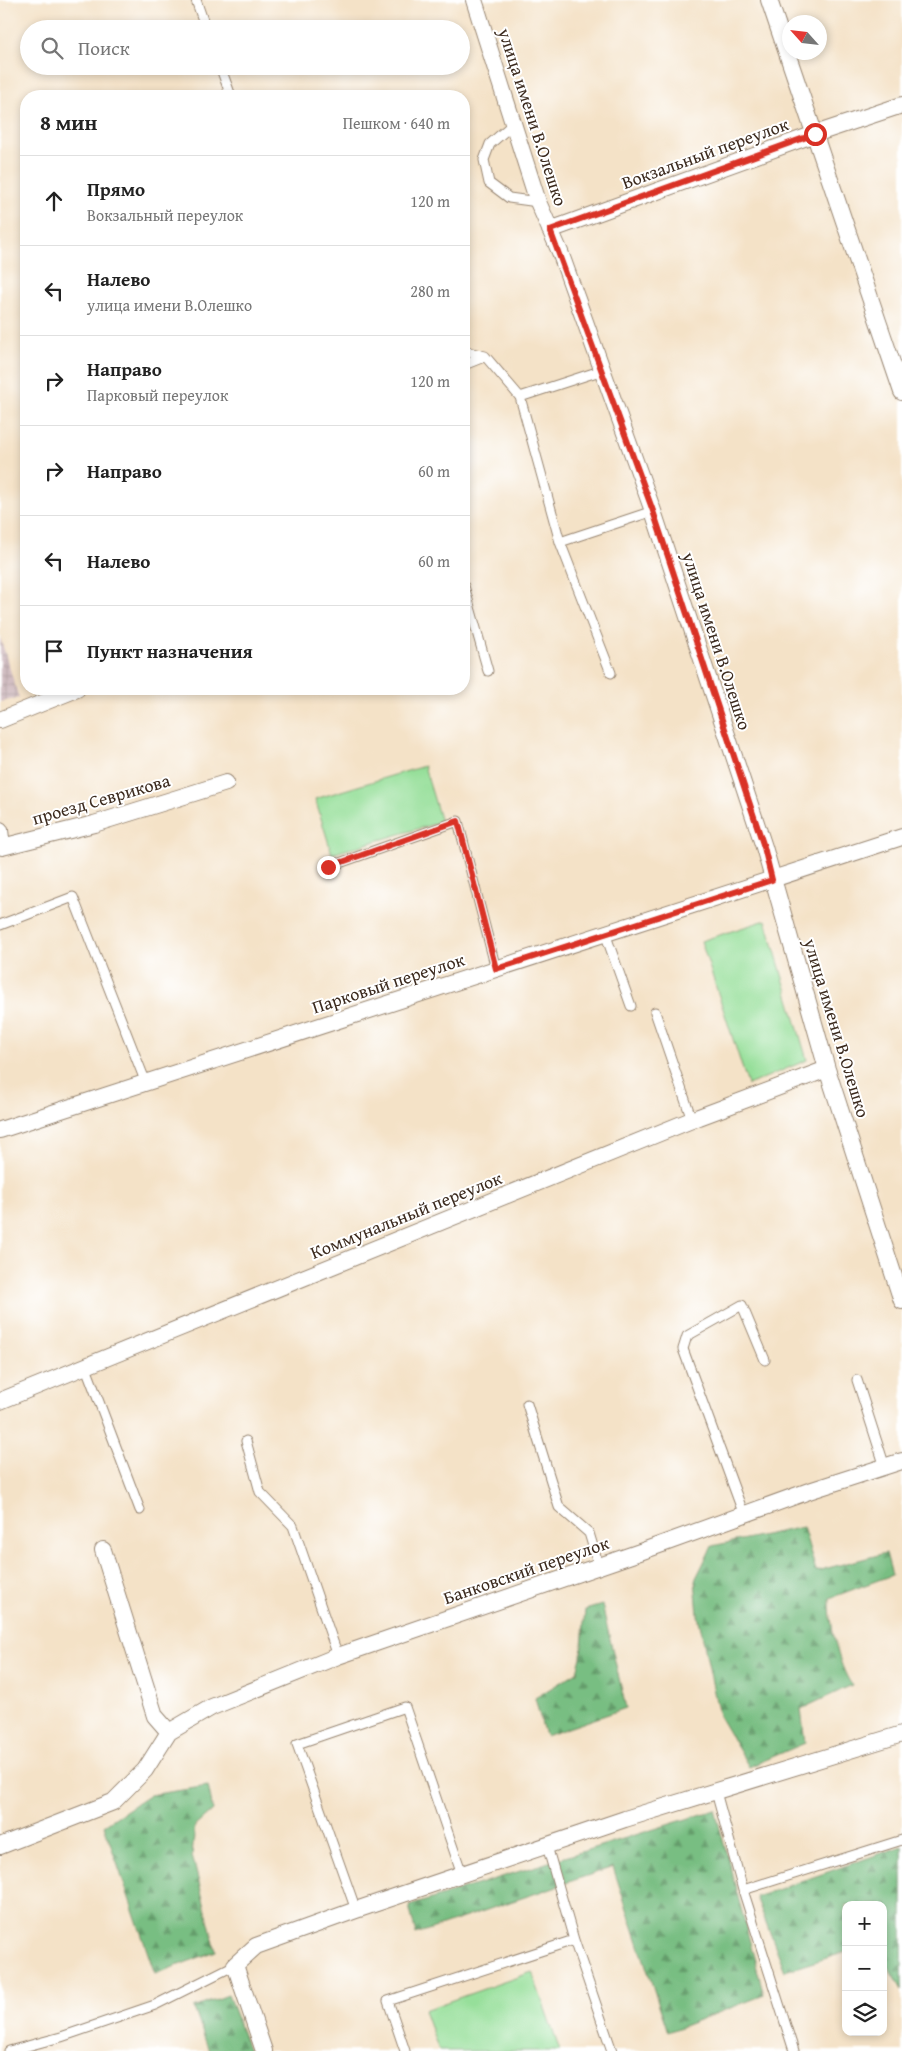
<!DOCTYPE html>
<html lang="ru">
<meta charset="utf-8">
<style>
:root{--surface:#fff;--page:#f2f2f2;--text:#222;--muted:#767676;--line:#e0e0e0}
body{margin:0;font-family:"Gentium Book Plus",serif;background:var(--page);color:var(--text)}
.controls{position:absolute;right:15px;bottom:15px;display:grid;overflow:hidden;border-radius:10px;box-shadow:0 2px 8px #0003}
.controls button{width:45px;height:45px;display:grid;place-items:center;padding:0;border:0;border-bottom:1px solid var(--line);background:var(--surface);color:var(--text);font:25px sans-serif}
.compass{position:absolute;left:782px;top:15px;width:45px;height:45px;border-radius:50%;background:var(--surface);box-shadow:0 2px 8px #0003;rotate:297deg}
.stop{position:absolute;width:15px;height:15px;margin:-11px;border:4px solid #d93025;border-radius:50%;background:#fff}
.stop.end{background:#d93025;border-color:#fff;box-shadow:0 1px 5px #0008}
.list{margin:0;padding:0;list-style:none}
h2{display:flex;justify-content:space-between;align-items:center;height:65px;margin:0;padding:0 20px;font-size:21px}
h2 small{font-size:16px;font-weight:400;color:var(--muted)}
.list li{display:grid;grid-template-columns:32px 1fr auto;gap:15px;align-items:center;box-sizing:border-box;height:90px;padding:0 20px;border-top:1px solid var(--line)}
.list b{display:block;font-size:19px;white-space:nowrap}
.list p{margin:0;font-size:16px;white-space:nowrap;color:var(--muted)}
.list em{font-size:16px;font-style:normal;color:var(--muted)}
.icon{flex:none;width:28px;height:28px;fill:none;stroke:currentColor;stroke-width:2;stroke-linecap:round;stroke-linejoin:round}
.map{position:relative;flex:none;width:902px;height:2051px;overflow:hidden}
.search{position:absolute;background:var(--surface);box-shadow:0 2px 8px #0003;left:20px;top:20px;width:450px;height:55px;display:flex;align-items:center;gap:12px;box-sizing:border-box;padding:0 18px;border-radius:28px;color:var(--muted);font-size:19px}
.panel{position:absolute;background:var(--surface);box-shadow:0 2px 8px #0003;left:20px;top:90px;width:450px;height:605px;border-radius:20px}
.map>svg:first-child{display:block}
.industrial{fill:url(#industrial-grid)}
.forest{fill:url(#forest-firs);stroke:#5a7450}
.green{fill:#96df9a;stroke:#68845c}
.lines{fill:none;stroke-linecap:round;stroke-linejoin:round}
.service-casing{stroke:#988672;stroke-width:11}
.minor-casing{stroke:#988672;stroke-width:18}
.service{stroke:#fff;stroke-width:9}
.minor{stroke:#fff;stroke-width:16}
.route{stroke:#d93025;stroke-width:6}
.labels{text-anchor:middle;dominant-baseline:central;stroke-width:4;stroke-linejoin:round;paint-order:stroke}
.street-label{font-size:18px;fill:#3b2a1e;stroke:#fff}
</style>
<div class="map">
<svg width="902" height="2051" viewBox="0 0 902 2051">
<defs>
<pattern id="industrial-grid" width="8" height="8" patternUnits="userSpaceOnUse" patternTransform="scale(1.25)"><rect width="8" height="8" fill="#d2bec2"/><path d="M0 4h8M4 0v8" fill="none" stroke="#b5a3a6"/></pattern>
<pattern id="forest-firs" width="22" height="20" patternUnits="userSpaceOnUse" patternTransform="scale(1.25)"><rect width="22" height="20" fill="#78be82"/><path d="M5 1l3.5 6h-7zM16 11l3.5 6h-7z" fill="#649b6a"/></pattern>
</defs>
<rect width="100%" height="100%" fill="#fff"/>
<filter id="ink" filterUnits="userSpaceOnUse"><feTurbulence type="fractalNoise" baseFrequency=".02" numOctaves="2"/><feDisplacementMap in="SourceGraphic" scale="10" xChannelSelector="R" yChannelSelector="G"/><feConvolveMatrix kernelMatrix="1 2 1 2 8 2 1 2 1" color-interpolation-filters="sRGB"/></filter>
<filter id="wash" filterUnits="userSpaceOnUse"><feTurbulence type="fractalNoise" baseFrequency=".0096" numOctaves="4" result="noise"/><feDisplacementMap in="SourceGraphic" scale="20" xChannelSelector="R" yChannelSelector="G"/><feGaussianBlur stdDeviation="1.12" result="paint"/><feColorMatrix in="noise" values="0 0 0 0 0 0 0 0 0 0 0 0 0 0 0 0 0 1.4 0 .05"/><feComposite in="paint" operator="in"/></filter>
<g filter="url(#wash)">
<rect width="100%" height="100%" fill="#f4e2c7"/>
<path class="industrial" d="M0,637L19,698L0,702Z"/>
<path class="forest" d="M803,1527L816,1571L886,1553L892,1575L830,1598C829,1621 838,1666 852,1685L801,1709L805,1743L749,1767L719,1716L698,1615L695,1580L712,1546Z
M602,1605L626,1708L545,1736L535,1698L577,1672L581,1657L585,1610Z
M208,1786L213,1810L195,1826L192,1855L216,1951L155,1974L104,1825L150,1795Z
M715,1810L764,1995L668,2032L613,1867L416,1934L409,1906Z
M902,1846V1990L883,1956V1905H846V1952L785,1971L756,1897Z
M228,1995L249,2051H209L194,2008Z"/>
<path class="green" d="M424,766L441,822L332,854L315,799Z
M766,920L807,1060L748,1085L701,941Z
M532,1972L560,2051H439L424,2010Z"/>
</g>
<g filter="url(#ink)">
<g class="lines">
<defs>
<path id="service" d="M196,0L206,29
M220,66L231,96
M513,124L490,144L484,160L489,183L509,198L538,202
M464,351L485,356L520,397
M464,365L484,357
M603,370L520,397L560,542L611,673
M560,542L653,511
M464,586L488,671
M328,867L458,821L496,969
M0,925L73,897L146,1083
M605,933L631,1006
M655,1012L692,1120
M85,1365L140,1510
M857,1380L885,1467
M527,1404L559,1507L589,1533L599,1566
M246,1441L260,1492L293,1526L338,1656
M744,1515L683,1349L687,1336L742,1305L765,1360
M716,1792L743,1890L794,2051
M547,1846L574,1940L612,2051
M743,1890L902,1840
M356,1910L297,1744L405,1707L462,1874
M9,2051L61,2037L155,2005L235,1965
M405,2051L388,2001L574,1940"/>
<path id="minor" d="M474,0L538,202L560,252L653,511L764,847L827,1069L902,1301
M769,0L902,392
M550,230L815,134L902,105
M0,720L77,689
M0,830L2,847L94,824L226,783
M0,1130L902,837
M0,1401L699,1117L827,1069
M103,1550L155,1716L169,1732
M0,1846L113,1802L145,1770L169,1732L212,1707L338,1656L640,1552L809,1491L902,1461
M264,2051L235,1965L256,1946L356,1910L625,1819L902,1734"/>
</defs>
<use href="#service" class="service-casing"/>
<use href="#minor" class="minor-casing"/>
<use href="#service" class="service"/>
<use href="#minor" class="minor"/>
</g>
</g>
<g class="lines" filter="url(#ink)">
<path class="route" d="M328,867L458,821L496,969L772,880L764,847L653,511L550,230L815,134"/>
</g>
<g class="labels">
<g class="street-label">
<text transform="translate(533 117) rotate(72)">улица имени В.Олешко</text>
<text transform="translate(705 153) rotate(-20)">Вокзальный переулок</text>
<text transform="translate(717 641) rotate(72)">улица имени В.Олешко</text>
<text transform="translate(101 799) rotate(-16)">проезд Севрикова</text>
<text transform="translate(388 983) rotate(-18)">Парковый переулок</text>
<text transform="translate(837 1028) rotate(73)">улица имени В.Олешко</text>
<text transform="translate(406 1215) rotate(-22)">Коммунальный переулок</text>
<text transform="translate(526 1570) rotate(-19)">Банковский переулок</text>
</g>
</g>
</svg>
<div class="controls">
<button>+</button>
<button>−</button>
<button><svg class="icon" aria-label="layers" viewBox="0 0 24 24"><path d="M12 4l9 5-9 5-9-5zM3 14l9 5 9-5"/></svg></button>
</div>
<svg class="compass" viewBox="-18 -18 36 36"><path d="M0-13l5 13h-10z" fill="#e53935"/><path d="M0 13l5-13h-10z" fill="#767676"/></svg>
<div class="stop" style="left:815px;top:134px"></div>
<div class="stop end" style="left:328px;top:867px"></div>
<div class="search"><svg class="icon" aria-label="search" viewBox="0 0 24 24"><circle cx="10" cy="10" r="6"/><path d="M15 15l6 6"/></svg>Поиск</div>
<section class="panel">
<h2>8 мин<small>Пешком · 640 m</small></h2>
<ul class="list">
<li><svg class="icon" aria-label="ahead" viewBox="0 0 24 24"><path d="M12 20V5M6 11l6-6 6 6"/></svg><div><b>Прямо</b><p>Вокзальный переулок</p></div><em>120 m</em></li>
<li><svg class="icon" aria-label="left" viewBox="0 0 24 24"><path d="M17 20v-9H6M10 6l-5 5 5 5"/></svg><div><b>Налево</b><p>улица имени В.Олешко</p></div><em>280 m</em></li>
<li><svg class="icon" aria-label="right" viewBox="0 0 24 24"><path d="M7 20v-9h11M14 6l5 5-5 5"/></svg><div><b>Направо</b><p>Парковый переулок</p></div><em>120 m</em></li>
<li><svg class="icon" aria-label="right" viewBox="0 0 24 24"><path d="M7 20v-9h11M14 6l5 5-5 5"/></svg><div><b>Направо</b></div><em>60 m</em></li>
<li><svg class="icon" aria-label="left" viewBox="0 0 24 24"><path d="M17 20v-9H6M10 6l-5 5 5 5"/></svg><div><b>Налево</b></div><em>60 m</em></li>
<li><svg class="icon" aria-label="arrive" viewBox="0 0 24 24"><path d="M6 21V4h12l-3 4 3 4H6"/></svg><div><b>Пункт назначения</b></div></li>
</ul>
</section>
</div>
